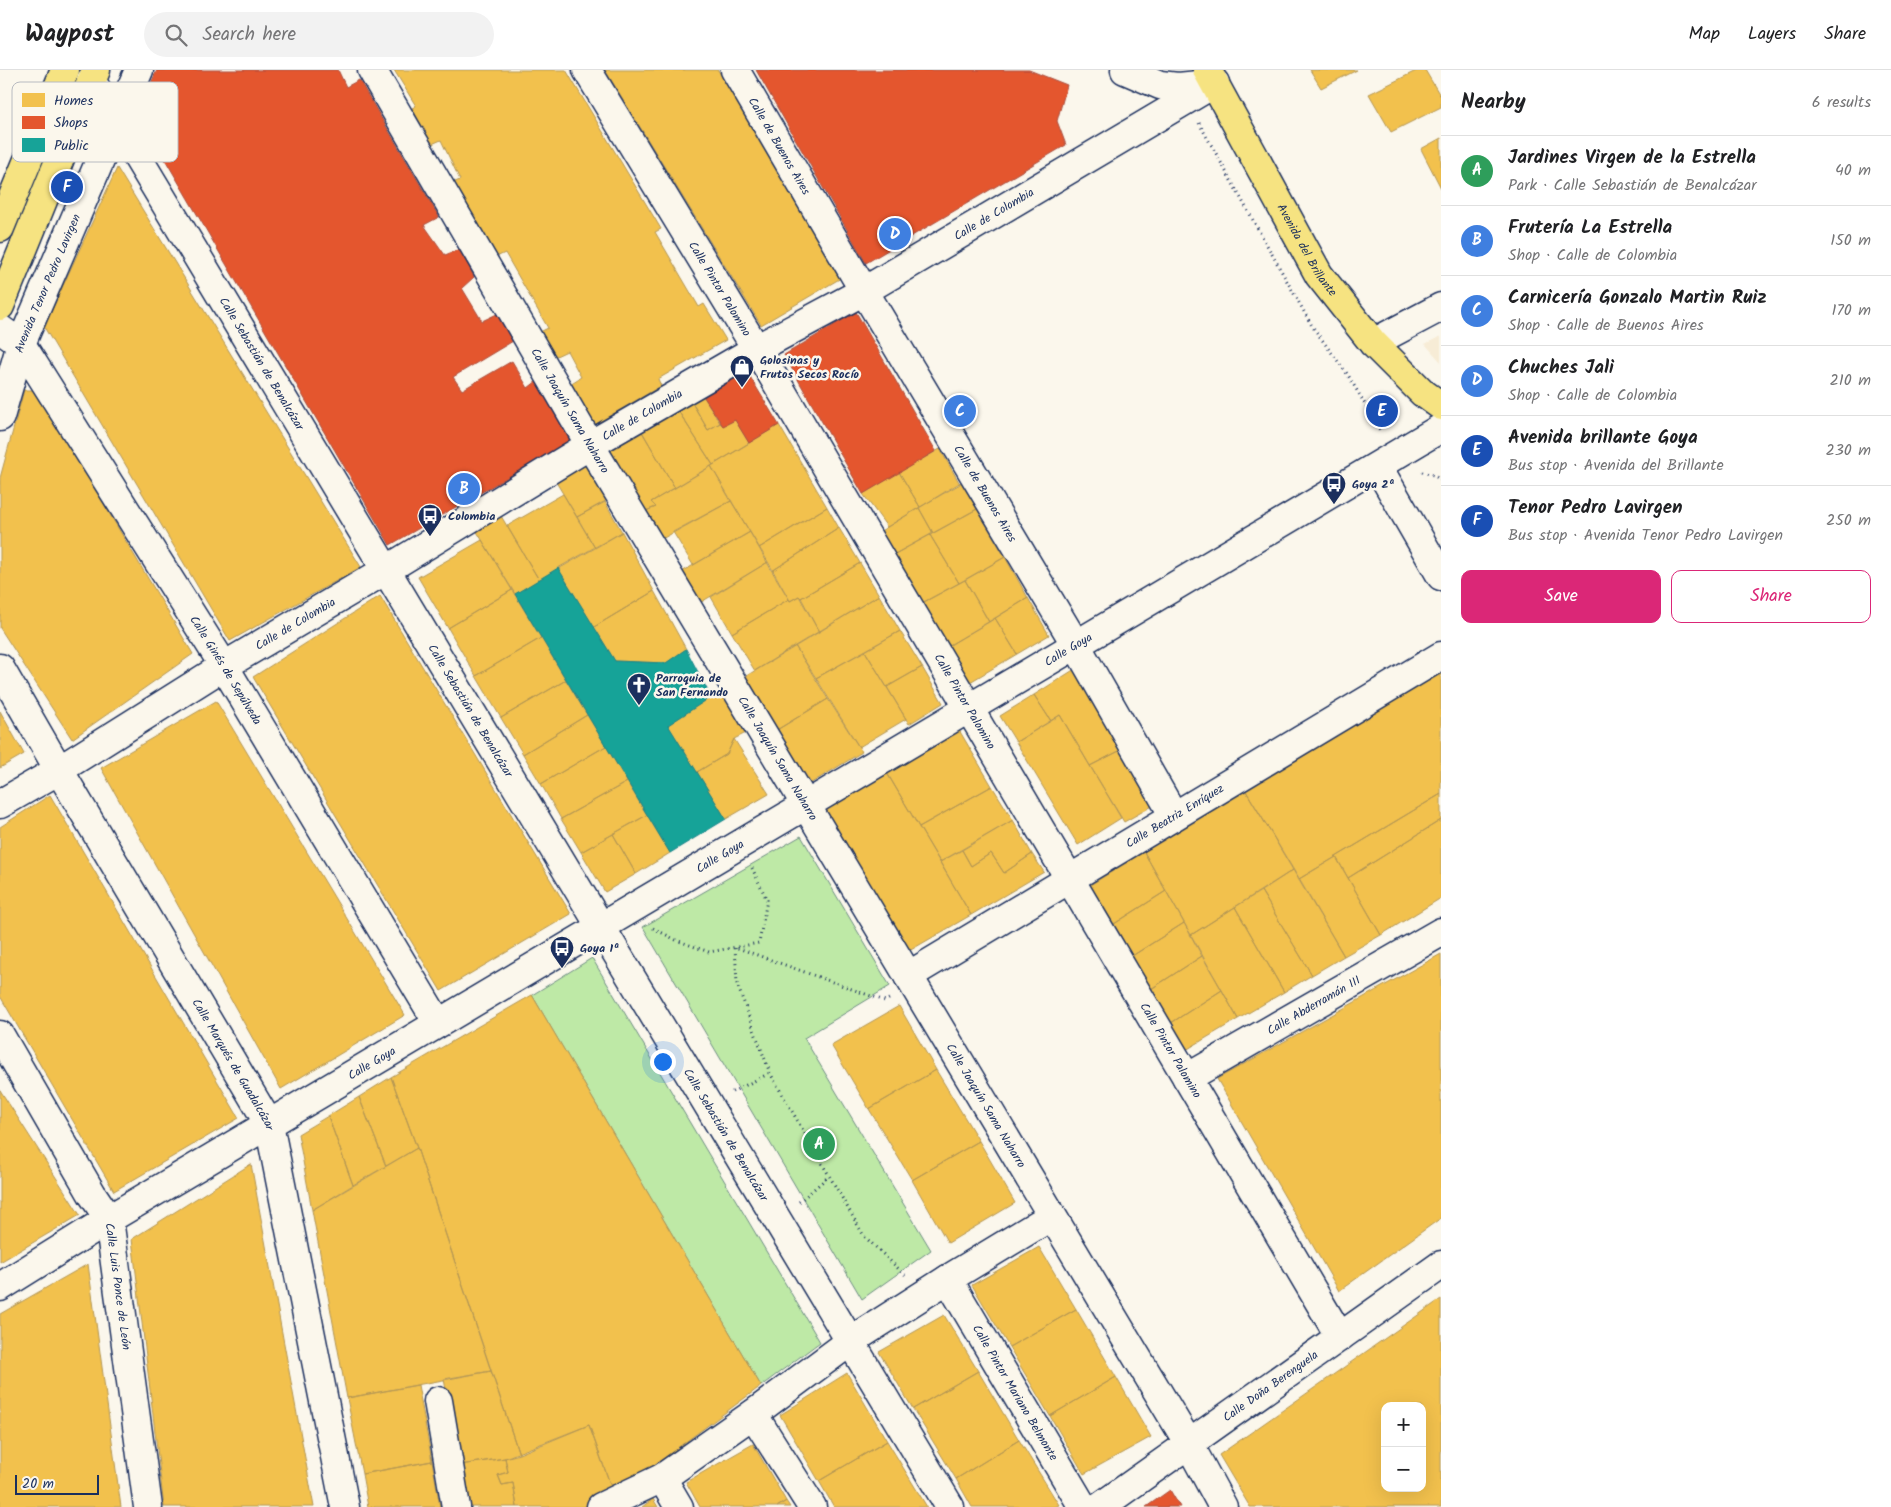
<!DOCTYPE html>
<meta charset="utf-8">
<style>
:root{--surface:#fff;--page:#f2f2f2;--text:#202124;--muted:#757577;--line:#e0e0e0;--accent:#db2777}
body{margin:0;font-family:Kalam,sans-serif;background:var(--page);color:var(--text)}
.controls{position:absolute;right:15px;bottom:15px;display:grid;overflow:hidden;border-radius:10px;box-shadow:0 5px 20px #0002}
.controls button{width:45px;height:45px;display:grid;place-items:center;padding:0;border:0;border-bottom:1px solid var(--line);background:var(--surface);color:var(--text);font:25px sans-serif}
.scale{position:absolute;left:15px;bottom:12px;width:84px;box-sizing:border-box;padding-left:5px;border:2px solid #1b2f5e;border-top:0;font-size:14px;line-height:18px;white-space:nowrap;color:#1b2f5e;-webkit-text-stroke:4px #fbf7ec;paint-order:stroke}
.you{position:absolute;left:662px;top:991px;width:18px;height:18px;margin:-12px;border:4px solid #fff;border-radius:50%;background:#1a73e8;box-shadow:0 0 0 8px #1a73e833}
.badge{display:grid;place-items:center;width:32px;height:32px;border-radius:50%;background:var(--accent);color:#fff;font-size:16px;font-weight:700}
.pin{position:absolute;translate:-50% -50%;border:2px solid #fff;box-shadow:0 1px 5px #0006}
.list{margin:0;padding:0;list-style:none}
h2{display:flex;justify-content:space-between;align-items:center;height:65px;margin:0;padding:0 20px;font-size:21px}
h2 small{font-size:16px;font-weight:400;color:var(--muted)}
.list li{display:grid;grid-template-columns:32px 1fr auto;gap:15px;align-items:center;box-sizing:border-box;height:70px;padding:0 20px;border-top:1px solid var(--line)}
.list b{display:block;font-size:19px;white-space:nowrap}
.list p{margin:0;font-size:16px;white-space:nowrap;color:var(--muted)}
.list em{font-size:16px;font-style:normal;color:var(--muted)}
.actions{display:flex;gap:10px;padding:15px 20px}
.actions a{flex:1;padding:11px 0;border:1px solid var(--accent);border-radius:10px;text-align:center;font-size:18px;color:var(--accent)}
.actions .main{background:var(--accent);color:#fff}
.icon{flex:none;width:28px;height:28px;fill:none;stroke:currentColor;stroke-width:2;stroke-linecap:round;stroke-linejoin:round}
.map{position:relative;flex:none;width:1441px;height:1437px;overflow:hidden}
header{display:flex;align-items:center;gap:30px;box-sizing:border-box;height:70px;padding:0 25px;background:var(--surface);border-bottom:1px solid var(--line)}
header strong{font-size:24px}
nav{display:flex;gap:28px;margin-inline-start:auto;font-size:18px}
.search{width:350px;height:45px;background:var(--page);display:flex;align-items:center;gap:12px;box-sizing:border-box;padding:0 18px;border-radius:28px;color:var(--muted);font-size:19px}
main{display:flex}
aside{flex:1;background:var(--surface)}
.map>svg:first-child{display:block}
.built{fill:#f7ecd6}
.green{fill:#bee9a6;stroke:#6c8c82}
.homes{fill:#f2c14e;stroke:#b29553;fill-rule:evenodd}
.shops{fill:#e4572e;stroke:#a84b3c}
.public{fill:#17a398;stroke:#188087}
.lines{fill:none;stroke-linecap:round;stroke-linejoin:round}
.street-casing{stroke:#1b2f5e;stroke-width:31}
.secondary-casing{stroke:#1b2f5e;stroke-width:31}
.primary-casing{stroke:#1b2f5e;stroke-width:31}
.path{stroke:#1b2f5e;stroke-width:3;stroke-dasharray:1 4;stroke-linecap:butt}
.street{stroke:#fbf7ec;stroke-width:28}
.secondary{stroke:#fbf7ec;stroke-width:28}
.primary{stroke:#f6e381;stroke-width:28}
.labels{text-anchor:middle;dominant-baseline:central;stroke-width:5;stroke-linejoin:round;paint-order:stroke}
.street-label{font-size:12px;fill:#1b2f5e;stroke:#fbf7ec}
.poi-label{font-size:12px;font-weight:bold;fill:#1b2f5e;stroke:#fbf7ec;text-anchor:start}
.key{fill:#fbf7ec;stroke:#b8bbc1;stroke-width:1}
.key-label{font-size:14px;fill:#1b2f5e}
</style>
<header>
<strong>Waypost</strong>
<div class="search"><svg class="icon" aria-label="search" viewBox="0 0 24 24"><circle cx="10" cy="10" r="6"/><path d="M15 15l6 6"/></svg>Search here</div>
<nav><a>Map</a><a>Layers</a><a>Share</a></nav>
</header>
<main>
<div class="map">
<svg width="1441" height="1437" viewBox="0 0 1441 1437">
<rect width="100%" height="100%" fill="#fbf7ec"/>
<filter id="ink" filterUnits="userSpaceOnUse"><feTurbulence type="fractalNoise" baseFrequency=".02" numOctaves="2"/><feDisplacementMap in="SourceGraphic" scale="10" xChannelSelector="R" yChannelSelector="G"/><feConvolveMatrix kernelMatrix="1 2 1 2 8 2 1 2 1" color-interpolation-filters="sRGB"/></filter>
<g filter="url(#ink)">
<path class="built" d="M1441,266V292L1425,274Z"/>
<path class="green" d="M801,766L890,916L804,968L931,1180L862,1229L643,857Z
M592,888L820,1272L761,1316L532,925Z"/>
<path class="homes" d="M394,0H566L661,159L655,162L699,237L704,234L726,270L658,309L661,316L594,355L570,314L581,307L567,281L552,288L538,263L548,258L505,183L494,188L450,114L460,110L441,70L432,74L412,38L416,36Z
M605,0H718L841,208L761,255Z
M1310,0H1357L1321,18Z
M1418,0H1425L1441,27V37L1391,62L1369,24Z
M1441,68V118L1421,79Z
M117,98L361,497L230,571L44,257Z
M24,320H36L193,584L72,669L0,558V408Z
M702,324L720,353L708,360L691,331Z
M691,331L708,360L720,353L723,356L735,350L749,373L713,395L677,339Z
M677,339L713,395L675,418L641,360Z
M779,355L827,437L759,478L711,396Z
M641,360L675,418L651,432L656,437L643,442L606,380Z
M940,379L960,414L920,437L899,402Z
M587,394L609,429L577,447L556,412Z
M711,396L731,431L660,470L643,442L656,437L651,432Z
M899,402L920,437L887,457L863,424Z
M961,412L977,439L933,463L919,438Z
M563,424L595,478L539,510L507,456Z
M731,431L750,462L693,495L673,462Z
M605,432L622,462L595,478L577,447Z
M827,437L839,458L772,501L759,478Z
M919,438L933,463L893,485L879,462Z
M977,439L1005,487L959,513L930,465Z
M501,446L539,510L515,524L476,460Z
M839,458L860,493L801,528L799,526L790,531L772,501Z
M622,462L654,521L594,557L558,498Z
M750,462L768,492L698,534L680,503Z
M930,465L959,513L922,533L893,485Z
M482,470L512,520L448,558L418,507Z
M1005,487L1028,528L989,552L965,510Z
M768,492L789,529L732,563L711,527Z
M860,493L879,525L819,562L801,528Z
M965,510L989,552L948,576L922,533Z
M512,520L541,568L476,606L448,558Z
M654,521L686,579L666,593L615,591L594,557Z
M879,525L900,561L816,608L795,576Z
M380,526L571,844L441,921L253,607Z
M799,526L819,562L755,601L732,563L789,529L790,531Z
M1028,528L1049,565L1017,584L995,548Z
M995,548L1017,584L970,612L948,576Z
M900,561L922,597L887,617L865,581Z
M541,568L566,610L501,648L476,606Z
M795,576L828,629L775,661L743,608Z
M865,581L906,649L859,677L816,608Z
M922,597L943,633L909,654L887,617Z
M1075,599L1123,679L1090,696L1060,645L1051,651L1034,625Z
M1441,603V724L1299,809L1246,721Z
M566,610L587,645L523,684L501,648Z
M722,620L746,663L734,669L727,684L697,702L668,655Z
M1034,625L1051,651L1016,672L1000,646Z
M828,629L862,682L808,715L775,661Z
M216,631L405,945L281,1019L101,698Z
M0,641L24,684L0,698Z
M587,645L606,676L541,714L523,684Z
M1060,645L1121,748L1078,775L1016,672Z
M959,660L992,716L919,757L887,703Z
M734,669L769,724L726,749L697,702L727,684Z
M606,676L627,712L561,749L541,714Z
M1123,679L1156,734L1124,752L1090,696Z
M887,703L971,845L909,881L825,739Z
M627,712L647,745L581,782L561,749Z
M992,716L1013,750L940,792L919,757Z
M1246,721L1293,800L1191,865L1144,782Z
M1441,724V750L1348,808L1336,787Z
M50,725L239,1048L114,1121L0,926V757Z
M647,745L670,783L636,804L613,764Z
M1013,750L1032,784L1004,803L991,783L971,796L962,780Z
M1441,750V828L1381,865L1348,808Z
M613,764L636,804L605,822L581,782Z
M962,780L971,796L991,783L1004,803L1032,784L1044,802L971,845L940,792Z
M1144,782L1166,821L1114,854L1090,815Z
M1336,787L1381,865L1344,886L1299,809Z
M1293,800L1344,886L1312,905L1261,821Z
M1166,821L1184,853L1132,886L1114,854Z
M1261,821L1312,905L1284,922L1235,837Z
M1235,837L1284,922L1238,949L1191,865Z
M1184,853L1202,886L1151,919L1132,886Z
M1441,884V1148L1339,1221L1217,1009Z
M1202,886L1222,920L1171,953L1151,919Z
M1222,920L1238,949L1186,980L1171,953Z
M532,925L761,1316L614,1425L589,1355L519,1384L417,1078L391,1007Z
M899,936L936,1000L869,1039L831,975Z
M936,1000L979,1071L912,1110L869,1039Z
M391,1007L417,1078L386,1096L359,1027Z
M0,1020L80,1145L0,1192Z
M359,1027L386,1096L353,1115L328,1046Z
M328,1046L353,1115L312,1140L298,1064Z
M979,1071L1015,1133L948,1173L912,1110Z
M417,1078L491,1301L347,1328L312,1140Z
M251,1094L314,1437H164L132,1169Z
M1039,1177L1076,1239L1009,1277L972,1215Z
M88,1194L121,1437H0V1244Z
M1441,1229V1437H1250L1219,1385ZM1385,1336H1422V1418H1385Z
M1076,1239L1116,1307L1050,1346L1009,1277Z
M944,1245L978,1301L913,1339L879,1282Z
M491,1301L519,1384L505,1388L460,1395L444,1309Z
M978,1301L1019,1370L956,1409L913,1339Z
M847,1303L887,1371L819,1411L780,1345Z
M1116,1307L1151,1367L1084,1404L1050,1346Z
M418,1315L432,1391L362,1404L347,1328Z
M589,1355L614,1425L585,1437H517L513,1413L502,1415L498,1405L508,1402L505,1388Z
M1019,1370L1059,1435L1055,1437H972L956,1409Z
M887,1371L927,1437H834L819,1411Z
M753,1374L786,1431L777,1437H700L686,1412Z
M505,1388L508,1402L498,1405L502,1415L513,1413L517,1437H467L460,1395Z
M432,1391L440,1437H368L362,1404Z
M653,1429L658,1437H642Z
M786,1431L790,1437H777Z"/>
<path class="shops" d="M157,0H338L346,17L359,10L439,147L424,155L445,185L460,179L474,207L462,218L482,251L497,244L513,271L453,307L462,320L512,291L528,318L537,311L572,370L390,475L138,43Z
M756,0H1029L1067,15L1057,51L1066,75L866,193Z
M856,242L936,381L863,424L784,285Z
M746,300L779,355L749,373L735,350L723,356L702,324Z
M1170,1420L1180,1437H1146Z"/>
<path class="public" d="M558,498L615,591L666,593L686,579L711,627L668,655L726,749L670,783L515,524Z"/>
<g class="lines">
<defs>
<g id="street">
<path id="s1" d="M587,0L771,303L1340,1267"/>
<path id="s2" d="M735,0L864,221L1076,575L1174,746"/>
<path d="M1125,0L1160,15L1178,17L1209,14"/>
<path id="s3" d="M91,10L950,1437"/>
<path id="s4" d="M0,259L21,274L224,596L438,953"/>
<path d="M1373,273L1441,237"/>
<path id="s5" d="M0,347L21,274L139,0"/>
<path d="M1385,409L1441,506"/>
<path id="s6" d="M0,598L59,700L269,1054L345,1437"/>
<path id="s7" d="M0,734L59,700L224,596L386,500L590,375L756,279L864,221L1215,13"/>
<path id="s8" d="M908,906L1441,586"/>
<path id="s9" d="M0,965L92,1124L109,1149L148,1437"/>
<path id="s10" d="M1187,1008L1441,862"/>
<path id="s11" d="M948,1209L1083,1437"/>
<path d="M438,1331L456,1437"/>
<path d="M753,1344L812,1437"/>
<path d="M662,1408L679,1437"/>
<path d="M601,1437L662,1408L753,1344L851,1271L948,1209L1052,1146"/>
<path id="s12" d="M1100,1437L1441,1195"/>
</g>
<g id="secondary">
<path id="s13" d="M372,0L590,375L1189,1374L1223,1437"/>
<path id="s14" d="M0,1217L109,1149L1441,358"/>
</g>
<g id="primary">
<path id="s15" d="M1207,0L1319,205L1373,273L1423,323L1441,336"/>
<path d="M0,158L65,0"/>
<path d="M0,236L96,0"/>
</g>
</defs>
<use href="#street" class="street-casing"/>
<use href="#secondary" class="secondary-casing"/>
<use href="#primary" class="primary-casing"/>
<path class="path" d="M1199,53L1312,256L1348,305L1381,362
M1422,402L1433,405L1441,410
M653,858L676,870L709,882L759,873L767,830L752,798
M889,929L885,931L735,877L737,914L770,1003L864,1166L905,1205
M732,1022L770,1003
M799,1132L829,1106"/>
<use href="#street" class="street"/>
<use href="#secondary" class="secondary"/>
<use href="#primary" class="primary"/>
</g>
</g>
<defs>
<symbol id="shop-pin" viewBox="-11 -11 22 30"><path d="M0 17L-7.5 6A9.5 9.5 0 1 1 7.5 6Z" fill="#1b2f5e" stroke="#fbf7ec"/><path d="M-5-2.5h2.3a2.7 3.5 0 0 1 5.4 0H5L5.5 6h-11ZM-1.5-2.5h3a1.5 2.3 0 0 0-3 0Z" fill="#fff"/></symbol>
<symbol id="bus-pin" viewBox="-11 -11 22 30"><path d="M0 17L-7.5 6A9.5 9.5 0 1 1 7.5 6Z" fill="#1b2f5e" stroke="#fbf7ec"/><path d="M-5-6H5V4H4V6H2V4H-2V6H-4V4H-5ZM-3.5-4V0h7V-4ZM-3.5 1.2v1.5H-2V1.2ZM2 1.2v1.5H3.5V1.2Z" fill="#fff"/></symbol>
<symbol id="church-pin" viewBox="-11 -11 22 30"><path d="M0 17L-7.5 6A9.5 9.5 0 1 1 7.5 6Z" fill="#1b2f5e" stroke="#fbf7ec"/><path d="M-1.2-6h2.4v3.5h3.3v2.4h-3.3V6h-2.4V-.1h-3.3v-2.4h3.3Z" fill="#fff"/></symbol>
</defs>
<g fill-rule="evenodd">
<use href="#shop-pin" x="728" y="283" width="28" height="38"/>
<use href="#bus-pin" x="1320" y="400" width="28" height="38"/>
<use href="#bus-pin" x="416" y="432" width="28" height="38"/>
<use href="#church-pin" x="625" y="601" width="28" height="38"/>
<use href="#bus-pin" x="548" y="864" width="28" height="38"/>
</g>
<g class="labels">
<g class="street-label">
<text stroke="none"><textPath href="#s2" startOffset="88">Calle de Buenos Aires</textPath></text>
<text stroke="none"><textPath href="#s7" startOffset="1156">Calle de Colombia</textPath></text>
<text stroke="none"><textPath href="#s15" startOffset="206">Avenida del Brillante</textPath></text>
<text stroke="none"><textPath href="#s5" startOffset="142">Avenida Tenor Pedro Lavirgen</textPath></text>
<text stroke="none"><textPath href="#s1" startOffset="256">Calle Pintor Palomino</textPath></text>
<text stroke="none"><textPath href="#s3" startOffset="331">Calle Sebastián de Benalcázar</textPath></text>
<text stroke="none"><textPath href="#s13" startOffset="394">Calle Joaquín Sama Naharro</textPath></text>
<text stroke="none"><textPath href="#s7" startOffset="751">Calle de Colombia</textPath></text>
<text stroke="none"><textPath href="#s2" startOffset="492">Calle de Buenos Aires</textPath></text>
<text stroke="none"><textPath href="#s7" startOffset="346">Calle de Colombia</textPath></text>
<text stroke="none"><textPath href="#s14" startOffset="1244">Calle Goya</textPath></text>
<text stroke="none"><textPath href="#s4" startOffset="411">Calle Ginés de Sepúlveda</textPath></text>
<text stroke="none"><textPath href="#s1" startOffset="736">Calle Pintor Palomino</textPath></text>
<text stroke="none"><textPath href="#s3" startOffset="736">Calle Sebastián de Benalcázar</textPath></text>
<text stroke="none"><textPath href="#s13" startOffset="799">Calle Joaquín Sama Naharro</textPath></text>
<text stroke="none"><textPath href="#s8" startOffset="311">Calle Beatriz Enríquez</textPath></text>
<text stroke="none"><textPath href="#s14" startOffset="839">Calle Goya</textPath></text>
<text stroke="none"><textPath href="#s10" startOffset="146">Calle Abderramán III</textPath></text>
<text stroke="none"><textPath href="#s1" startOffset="1141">Calle Pintor Palomino</textPath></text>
<text stroke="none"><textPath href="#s14" startOffset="434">Calle Goya</textPath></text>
<text stroke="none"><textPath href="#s6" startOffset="460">Calle Marqués de Guadalcázar</textPath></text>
<text stroke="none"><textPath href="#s13" startOffset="1204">Calle Joaquín Sama Naharro</textPath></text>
<text stroke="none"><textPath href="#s3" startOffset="1231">Calle Sebastián de Benalcázar</textPath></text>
<text stroke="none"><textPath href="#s9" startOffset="282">Calle Luis Ponce de León</textPath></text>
<text stroke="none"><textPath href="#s12" startOffset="209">Calle Doña Berenguela</textPath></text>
<text stroke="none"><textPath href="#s11" startOffset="132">Calle Pintor Mariano Belmonte</textPath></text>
</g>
<g class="poi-label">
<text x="760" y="290">Golosinas y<tspan x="760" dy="14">Frutos Secos Rocío</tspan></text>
<text x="1352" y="414">Goya 2ª</text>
<text x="448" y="446">Colombia</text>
<text x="656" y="608">Parroquia de<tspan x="656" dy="14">San Fernando</tspan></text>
<text x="580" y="878">Goya 1ª</text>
</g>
</g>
<rect x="12" y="12" width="166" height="80" rx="8" class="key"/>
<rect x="22" y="23" width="23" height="14" fill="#f2c14e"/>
<rect x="22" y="46" width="23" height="13" fill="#e4572e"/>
<rect x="22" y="68" width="23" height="14" fill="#17a398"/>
<g class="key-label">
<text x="54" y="35">Homes</text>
<text x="54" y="57">Shops</text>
<text x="54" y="80">Public</text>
</g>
</svg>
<div class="controls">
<button>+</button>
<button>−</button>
</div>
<div class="scale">20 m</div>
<div class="you"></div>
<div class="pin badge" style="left:819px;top:1074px;background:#2e9e5b">A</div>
<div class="pin badge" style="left:464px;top:419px;background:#3f7fe0">B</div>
<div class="pin badge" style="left:960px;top:341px;background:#3f7fe0">C</div>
<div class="pin badge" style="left:895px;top:164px;background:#3f7fe0">D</div>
<div class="pin badge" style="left:1382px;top:341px;background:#1a4fb4">E</div>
<div class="pin badge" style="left:67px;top:117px;background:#1a4fb4">F</div>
</div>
<aside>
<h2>Nearby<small>6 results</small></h2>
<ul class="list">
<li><span class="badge" style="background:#2e9e5b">A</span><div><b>Jardines Virgen de la Estrella</b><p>Park · Calle Sebastián de Benalcázar</p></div><em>40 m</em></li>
<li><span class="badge" style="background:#3f7fe0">B</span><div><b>Frutería La Estrella</b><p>Shop · Calle de Colombia</p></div><em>150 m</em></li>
<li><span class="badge" style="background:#3f7fe0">C</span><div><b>Carnicería Gonzalo Martin Ruiz</b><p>Shop · Calle de Buenos Aires</p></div><em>170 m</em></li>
<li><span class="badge" style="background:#3f7fe0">D</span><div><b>Chuches Jali</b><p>Shop · Calle de Colombia</p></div><em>210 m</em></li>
<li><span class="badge" style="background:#1a4fb4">E</span><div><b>Avenida brillante Goya</b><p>Bus stop · Avenida del Brillante</p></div><em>230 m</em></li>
<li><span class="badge" style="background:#1a4fb4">F</span><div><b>Tenor Pedro Lavirgen</b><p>Bus stop · Avenida Tenor Pedro Lavirgen</p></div><em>250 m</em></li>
</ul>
<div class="actions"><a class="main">Save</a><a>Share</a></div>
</aside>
</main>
